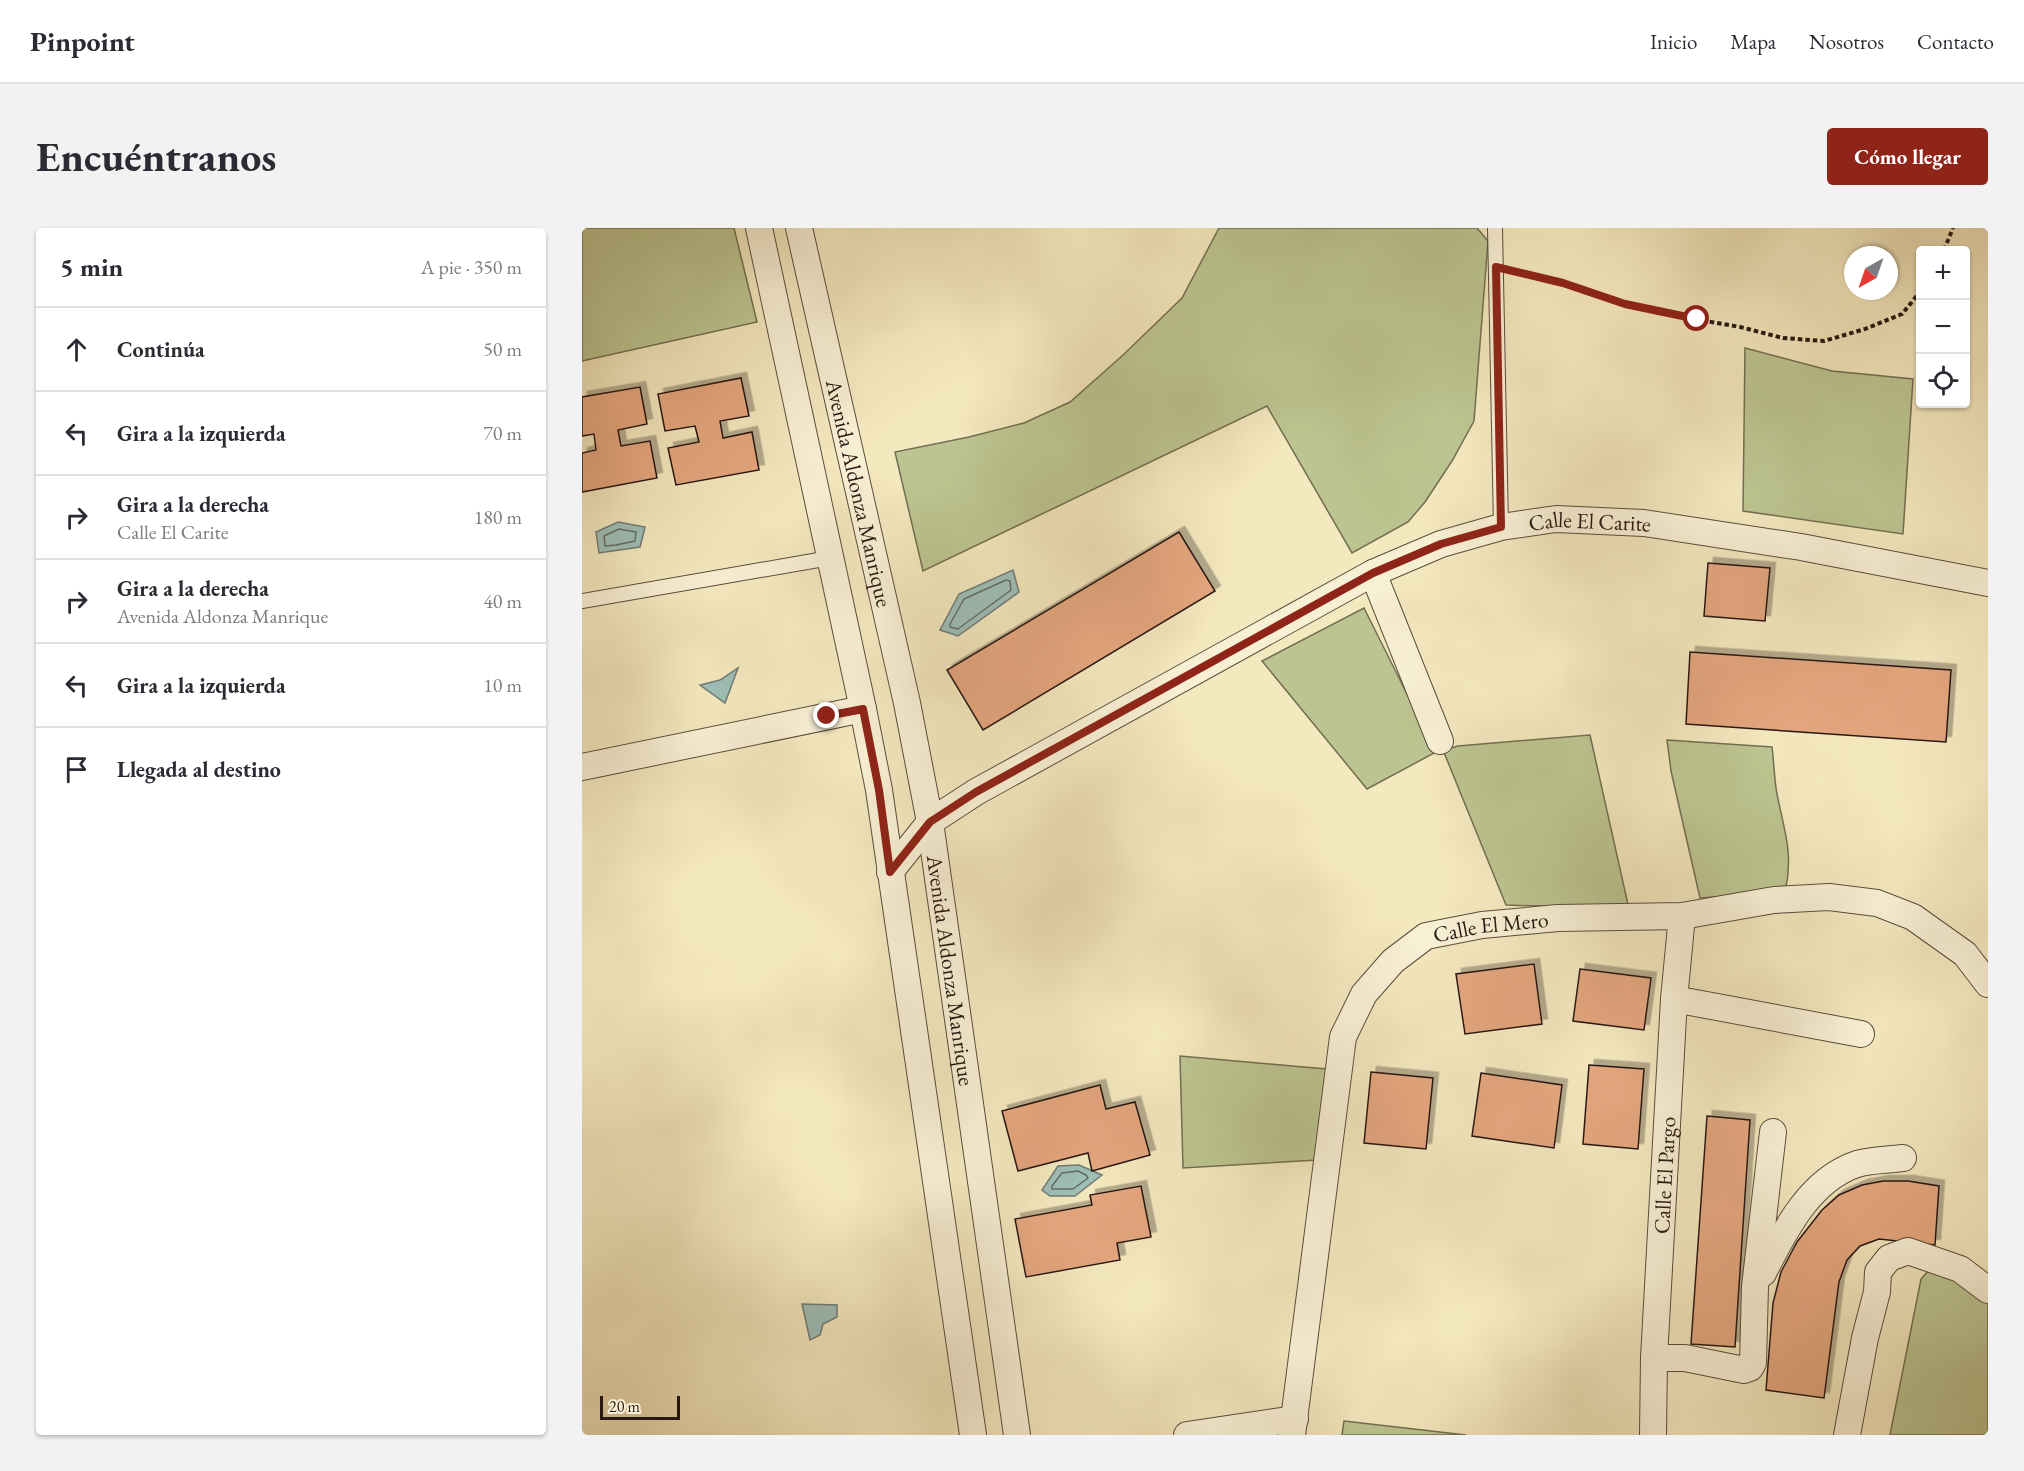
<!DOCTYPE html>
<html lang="es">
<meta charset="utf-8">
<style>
:root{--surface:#fff;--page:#f2f2f3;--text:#2b2b33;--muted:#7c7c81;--line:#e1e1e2;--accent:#8f2418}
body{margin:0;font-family:"EB Garamond",serif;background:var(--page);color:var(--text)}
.controls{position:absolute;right:18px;top:18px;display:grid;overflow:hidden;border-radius:6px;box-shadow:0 2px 4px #0004}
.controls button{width:54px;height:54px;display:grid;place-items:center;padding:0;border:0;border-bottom:2px solid var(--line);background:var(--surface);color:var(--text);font:30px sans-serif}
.compass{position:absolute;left:1262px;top:18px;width:54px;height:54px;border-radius:50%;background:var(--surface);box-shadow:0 2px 4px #0004;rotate:220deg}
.scale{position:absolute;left:18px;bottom:15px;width:80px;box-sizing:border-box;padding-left:6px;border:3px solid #281812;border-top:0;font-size:16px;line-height:21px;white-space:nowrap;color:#281812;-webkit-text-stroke:4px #f8f0d5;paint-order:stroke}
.stop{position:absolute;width:18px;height:18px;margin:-14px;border:4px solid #8f2418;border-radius:50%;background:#fff}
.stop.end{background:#8f2418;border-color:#fff;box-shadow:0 2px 6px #0008}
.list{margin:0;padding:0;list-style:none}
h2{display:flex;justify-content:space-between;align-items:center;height:78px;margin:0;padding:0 24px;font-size:26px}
h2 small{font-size:20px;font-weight:400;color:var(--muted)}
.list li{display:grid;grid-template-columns:39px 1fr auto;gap:18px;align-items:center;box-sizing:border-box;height:84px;padding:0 24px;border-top:2px solid var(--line)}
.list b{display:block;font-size:22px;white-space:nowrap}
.list p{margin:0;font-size:20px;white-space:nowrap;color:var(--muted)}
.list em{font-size:20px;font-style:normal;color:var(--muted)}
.icon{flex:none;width:33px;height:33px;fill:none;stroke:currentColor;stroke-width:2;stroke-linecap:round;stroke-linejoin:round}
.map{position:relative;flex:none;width:1406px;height:1207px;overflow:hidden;border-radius:6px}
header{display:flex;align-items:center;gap:36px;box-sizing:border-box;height:84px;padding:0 30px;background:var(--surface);border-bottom:2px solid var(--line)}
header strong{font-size:28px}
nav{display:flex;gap:33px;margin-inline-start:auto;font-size:21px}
.intro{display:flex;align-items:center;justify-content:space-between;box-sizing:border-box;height:144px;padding:0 36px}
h1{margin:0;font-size:42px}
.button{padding:15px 27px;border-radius:6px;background:var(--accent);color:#fff;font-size:21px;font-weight:700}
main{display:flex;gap:36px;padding:0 36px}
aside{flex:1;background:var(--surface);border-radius:6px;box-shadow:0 2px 4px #0004}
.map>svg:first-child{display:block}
.green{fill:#bcc591;stroke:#726e52;stroke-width:1.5}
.water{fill:#9ebfb8;stroke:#6f7c76;stroke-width:1.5}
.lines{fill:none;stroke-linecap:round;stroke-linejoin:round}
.shore{stroke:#636c65;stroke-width:1.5}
.building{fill:#e4a67e;stroke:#281812;stroke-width:1.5;filter:url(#shadow)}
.service-casing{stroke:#5b4c3d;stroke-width:16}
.minor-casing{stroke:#5b4c3d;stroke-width:28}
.path{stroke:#281812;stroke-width:4;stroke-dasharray:4.5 3;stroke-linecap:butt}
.service{stroke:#f8f0d5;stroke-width:14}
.minor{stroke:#f8f0d5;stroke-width:26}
.route{stroke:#8f2418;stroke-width:8}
.labels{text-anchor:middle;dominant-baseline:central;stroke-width:6;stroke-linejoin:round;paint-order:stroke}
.street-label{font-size:22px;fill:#281812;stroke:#f8f0d5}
</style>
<header>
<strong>Pinpoint</strong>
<nav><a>Inicio</a><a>Mapa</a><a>Nosotros</a><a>Contacto</a></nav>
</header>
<div class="intro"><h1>Encuéntranos</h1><a class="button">Cómo llegar</a></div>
<main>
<aside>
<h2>5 min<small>A pie · 350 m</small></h2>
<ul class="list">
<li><svg class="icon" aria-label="ahead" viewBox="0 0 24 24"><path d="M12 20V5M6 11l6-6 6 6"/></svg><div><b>Continúa</b></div><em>50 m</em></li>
<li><svg class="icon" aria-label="left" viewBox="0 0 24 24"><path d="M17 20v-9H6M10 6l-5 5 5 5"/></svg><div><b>Gira a la izquierda</b></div><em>70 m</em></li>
<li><svg class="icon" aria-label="right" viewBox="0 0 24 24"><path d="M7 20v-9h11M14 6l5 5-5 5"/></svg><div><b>Gira a la derecha</b><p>Calle El Carite</p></div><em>180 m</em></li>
<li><svg class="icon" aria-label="right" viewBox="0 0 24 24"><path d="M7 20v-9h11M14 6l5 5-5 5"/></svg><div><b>Gira a la derecha</b><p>Avenida Aldonza Manrique</p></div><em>40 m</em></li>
<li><svg class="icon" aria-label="left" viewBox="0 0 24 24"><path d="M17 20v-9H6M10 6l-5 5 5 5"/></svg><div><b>Gira a la izquierda</b></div><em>10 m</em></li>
<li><svg class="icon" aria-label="arrive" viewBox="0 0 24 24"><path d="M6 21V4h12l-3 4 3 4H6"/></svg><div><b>Llegada al destino</b></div></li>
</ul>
</aside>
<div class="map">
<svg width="1406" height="1207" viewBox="0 0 1406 1207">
<defs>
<filter id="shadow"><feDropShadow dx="5.5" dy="-5.5" stdDeviation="0" flood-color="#0004"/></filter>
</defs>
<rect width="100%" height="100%" fill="#f4e8bf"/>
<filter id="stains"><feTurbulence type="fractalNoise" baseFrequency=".00333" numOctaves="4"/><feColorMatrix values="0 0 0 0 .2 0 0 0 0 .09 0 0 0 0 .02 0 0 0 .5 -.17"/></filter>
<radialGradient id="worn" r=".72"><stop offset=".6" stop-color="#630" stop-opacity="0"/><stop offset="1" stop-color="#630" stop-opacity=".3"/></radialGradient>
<path class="green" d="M0,0H152L175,94L0,133Z
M637,0H895L906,13L892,193L870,233L843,274L826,294L770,325L685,178L341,343L313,224L387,209L442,195L488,174L540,128L600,70Z
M1163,120L1250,143L1331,151L1321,306L1161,283Z
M782,380L854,524L785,561L680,433Z
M1008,507L1047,681L924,677L861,522L876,518Z
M1085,512L1190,519C1192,534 1192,550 1195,566C1202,602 1212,626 1203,664L1118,670L1089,543Z
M598,828L767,843L752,931L601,940Z
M1360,1038L1406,1074V1207H1308L1339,1051L1347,1042Z
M762,1193L884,1207H760Z"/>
<path class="water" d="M36,294L63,299L58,319L17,325L14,304Z
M431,342L437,364L376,408L358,402L377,366Z
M156,440L143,475L118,457L138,452Z
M497,937L520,947L493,968H468L460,962L476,938Z
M220,1076L255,1077V1089L241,1096L238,1107L228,1112Z"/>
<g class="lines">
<path class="shore" d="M37,301L54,304L53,313L34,317L23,318L22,308Z
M424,352L428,353L429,362L376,401L368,399V396L382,371Z
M496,943L504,947L506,950L491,961H470V958L480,945Z"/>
</g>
<path class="building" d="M159,150L167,188L138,193L141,210L170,204L177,242L94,257L86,220L117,214L113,198L83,203L76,166Z
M58,159L65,196L36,202L39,218L68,213L75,250L0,264V225L14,222L12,206L0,208V169Z
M597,304L633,363L401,502L365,442Z
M1126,335L1188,340L1183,393L1122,388Z
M1108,424L1369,442L1364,514L1104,496Z
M952,736L960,796L883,806L874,746Z
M998,741L1069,750L1062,802L991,793Z
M1007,837L1062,841L1056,921L1001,916Z
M789,844L851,850L844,921L782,915Z
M899,845L980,857L972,920L890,908Z
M518,857L524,881L553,874L568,927L510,943L506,925L436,943L420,883Z
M1125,888L1168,892L1153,1119L1109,1116Z
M1301,953H1326L1357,958L1353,1017L1297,1011L1278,1018L1265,1032L1257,1054L1242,1170L1184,1162L1191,1075L1199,1044L1215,1014L1240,982L1257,967L1280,957Z
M559,958L569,1009L535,1015L538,1032L444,1049L433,991L510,977L508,967Z"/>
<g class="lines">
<defs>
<path id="service" d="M913,0L919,299
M0,373L248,330"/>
<g id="minor">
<path d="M177,0L281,481L297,562L391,1207"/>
<path id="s1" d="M217,0L325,475L348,594L435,1207"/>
<path d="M791,345L858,513"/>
<path d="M0,539L281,481"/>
<path id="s2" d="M308,644L348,594L394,564L791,345L859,316L919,299L974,291L1062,295L1219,319L1406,355"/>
<path d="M1092,771L1279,806"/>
<path d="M1181,1045C1202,1004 1227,952 1275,936C1289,932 1306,932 1321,930"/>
<path d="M1072,1130H1103L1162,1142L1168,1140L1171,1135L1173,1059L1191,904"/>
<path d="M605,1207L713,1191"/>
<path id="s3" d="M710,1207L761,809L782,766L811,733L844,708L900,697L976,690L1100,688L1192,672L1247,669L1295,675L1331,689L1383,726L1406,756"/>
<path id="s4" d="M1071,1207L1072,1130L1092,771L1100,688"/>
<path d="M1265,1207L1283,1110L1295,1064L1296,1044L1307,1030L1326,1023L1378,1041L1406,1062"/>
</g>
</defs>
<use href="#service" class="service-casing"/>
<use href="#minor" class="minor-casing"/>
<path class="path" d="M1362,22L1371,0
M932,43L981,55L1043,76L1079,85L1158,99L1201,110L1242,113L1283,101L1320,86L1338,64"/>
<use href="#service" class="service"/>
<use href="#minor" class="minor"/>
</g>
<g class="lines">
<path class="route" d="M245,488L281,481L297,562L308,644L348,594L394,564L791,345L859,316L919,299L914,39L981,55L1043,76L1115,91"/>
</g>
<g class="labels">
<g class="street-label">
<text stroke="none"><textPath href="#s1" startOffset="272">Avenida Aldonza Manrique</textPath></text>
<text stroke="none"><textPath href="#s2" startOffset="798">Calle El Carite</textPath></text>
<text stroke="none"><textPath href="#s3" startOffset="600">Calle El Mero</textPath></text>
<text stroke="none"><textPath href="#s1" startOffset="758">Avenida Aldonza Manrique</textPath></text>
<text stroke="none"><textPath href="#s4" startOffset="260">Calle El Pargo</textPath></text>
</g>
</g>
<rect width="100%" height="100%" filter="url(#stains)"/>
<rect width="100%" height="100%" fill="url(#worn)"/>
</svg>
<div class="controls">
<button>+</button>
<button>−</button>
<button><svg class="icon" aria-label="locate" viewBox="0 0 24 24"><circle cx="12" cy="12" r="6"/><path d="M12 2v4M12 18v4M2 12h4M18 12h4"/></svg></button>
</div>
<svg class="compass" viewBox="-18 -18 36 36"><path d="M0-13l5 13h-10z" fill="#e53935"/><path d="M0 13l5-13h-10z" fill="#7c7c81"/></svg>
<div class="scale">20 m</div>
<div class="stop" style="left:1115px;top:91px"></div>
<div class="stop end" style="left:245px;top:488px"></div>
</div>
</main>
